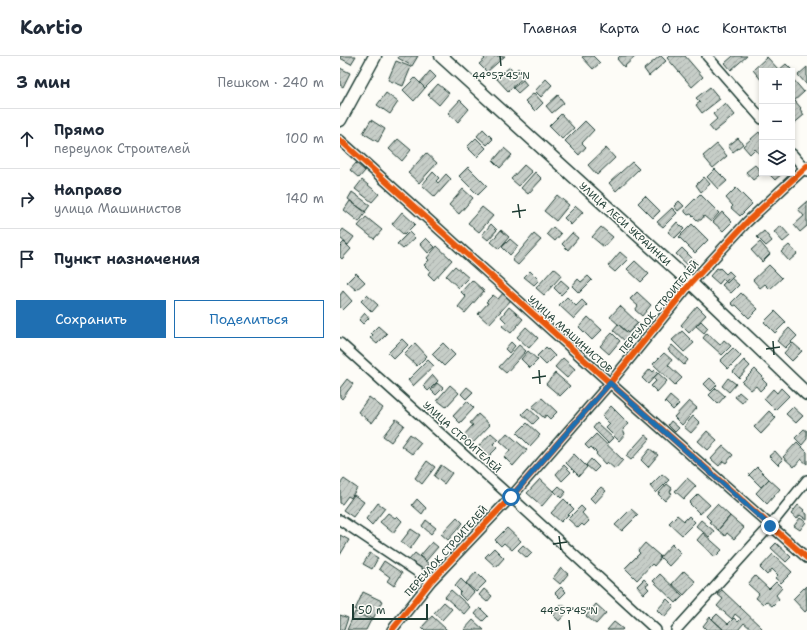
<!DOCTYPE html>
<html lang="ru">
<meta charset="utf-8">
<style>
:root{--surface:#fff;--page:#f2f2f3;--text:#1f2937;--muted:#747a83;--line:#e0e1e3;--accent:#1f6fb2}
body{margin:0;font-family:"Shantell Sans",sans-serif;background:var(--page);color:var(--text)}
.controls{position:absolute;right:12px;top:12px;display:grid;overflow:hidden;border-radius:0px;box-shadow:0 2px 6px #0003}
.controls button{width:36px;height:36px;display:grid;place-items:center;padding:0;border:0;border-bottom:1px solid var(--line);background:var(--surface);color:var(--text);font:20px sans-serif}
.scale{position:absolute;left:12px;bottom:10px;width:76px;box-sizing:border-box;padding-left:4px;border:2px solid #1f3d34;border-top:0;font-size:11px;line-height:14px;white-space:nowrap;color:#1f3d34;-webkit-text-stroke:3px #fdfcf7;paint-order:stroke}
.stop{position:absolute;width:12px;height:12px;margin:-9px;border:3px solid #1f6fb2;border-radius:50%;background:#fff}
.stop.end{background:#1f6fb2;border-color:#fff;box-shadow:0 1px 4px #0008}
.list{margin:0;padding:0;list-style:none}
h2{display:flex;justify-content:space-between;align-items:center;height:52px;margin:0;padding:0 16px;font-size:17px}
h2 small{font-size:13px;font-weight:400;color:var(--muted)}
.list li{display:grid;grid-template-columns:26px 1fr auto;gap:12px;align-items:center;box-sizing:border-box;height:60px;padding:0 16px;border-top:1px solid var(--line)}
.list b{display:block;font-size:15px;white-space:nowrap}
.list p{margin:0;font-size:13px;white-space:nowrap;color:var(--muted)}
.list em{font-size:13px;font-style:normal;color:var(--muted)}
.actions{display:flex;gap:8px;padding:12px 16px}
.actions a{flex:1;padding:9px 0;border:1px solid var(--accent);border-radius:0px;text-align:center;font-size:14px;color:var(--accent)}
.actions .main{background:var(--accent);color:#fff}
.icon{flex:none;width:22px;height:22px;fill:none;stroke:currentColor;stroke-width:2;stroke-linecap:round;stroke-linejoin:round}
.map{position:relative;flex:none;width:467px;height:574px;overflow:hidden}
header{display:flex;align-items:center;gap:24px;box-sizing:border-box;height:56px;padding:0 20px;background:var(--surface);border-bottom:1px solid var(--line)}
header strong{font-size:19px}
nav{display:flex;gap:22px;margin-inline-start:auto;font-size:14px}
main{display:flex}
aside{flex:1;background:var(--surface)}
.map>svg:first-child{display:block}
.building{fill:url(#building-hatch);stroke:#1f3d34}
.lines{fill:none;stroke-linecap:round;stroke-linejoin:round}
.street-casing{stroke:#1f3d34;stroke-width:12}
.secondary-casing{stroke:#1f3d34;stroke-width:15}
.street{stroke:#fdfcf7;stroke-width:9}
.secondary{stroke:#fdfcf7;stroke-width:12}
.cycleway-casing{stroke:#fdfcf7;stroke-width:8}
.cycleway{stroke:#e8590c;stroke-width:6}
.route{stroke:#1f6fb2;stroke-width:5}
.ticks{fill:none;stroke:#1f3d34;stroke-width:1.5}
.labels{text-anchor:middle;dominant-baseline:central;stroke-width:3;stroke-linejoin:round;paint-order:stroke}
.street-label{font-size:10px;fill:#1f3d34;stroke:#fdfcf7}
.ticks-label{font-size:10px;text-anchor:middle;fill:#1f3d34;stroke:#fdfcf7;stroke-width:3;stroke-linejoin:round;paint-order:stroke}
</style>
<header>
<strong>Kartio</strong>
<nav><a>Главная</a><a>Карта</a><a>О нас</a><a>Контакты</a></nav>
</header>
<main>
<aside>
<h2>3 мин<small>Пешком · 240 m</small></h2>
<ul class="list">
<li><svg class="icon" aria-label="ahead" viewBox="0 0 24 24"><path d="M12 20V5M6 11l6-6 6 6"/></svg><div><b>Прямо</b><p>переулок Строителей</p></div><em>100 m</em></li>
<li><svg class="icon" aria-label="right" viewBox="0 0 24 24"><path d="M7 20v-9h11M14 6l5 5-5 5"/></svg><div><b>Направо</b><p>улица Машинистов</p></div><em>140 m</em></li>
<li><svg class="icon" aria-label="arrive" viewBox="0 0 24 24"><path d="M6 21V4h12l-3 4 3 4H6"/></svg><div><b>Пункт назначения</b></div></li>
</ul>
<div class="actions"><a class="main">Сохранить</a><a>Поделиться</a></div>
</aside>
<div class="map">
<svg width="467" height="574" viewBox="0 0 467 574">
<defs>
<pattern id="building-hatch" width="6" height="6" patternUnits="userSpaceOnUse"><rect width="6" height="6" fill="#c6cdc7"/><path d="M-1 1l2-2M0 6l6-6M5 7l2-2" fill="none" stroke="#aab1ac"/></pattern>
</defs>
<rect width="100%" height="100%" fill="#fdfcf7"/>
<filter id="ink" filterUnits="userSpaceOnUse"><feTurbulence type="fractalNoise" baseFrequency=".025" numOctaves="2"/><feDisplacementMap in="SourceGraphic" scale="8" xChannelSelector="R" yChannelSelector="G"/><feConvolveMatrix kernelMatrix="1 2 1 2 8 2 1 2 1" color-interpolation-filters="sRGB"/></filter>
<g filter="url(#ink)">
<path class="building" d="M0,0H16L11,8L0,2Z
M59,0H78L72,10L58,2Z
M142,0H165L147,16L139,8L145,3Z
M244,0H253L260,7L253,13L242,1Z
M280,0H296L284,11L277,3Z
M320,0H321L326,5L309,20L304,13Z
M329,0H345L363,21L352,31L327,2Z
M393,0H407L391,14L385,7Z
M427,1L439,14L446,8L451,13L450,15H422V25L413,14Z
M56,5L71,11L63,30L48,24Z
M170,11L174,16L178,12L185,20L168,35L156,22Z
M467,11V29L458,19Z
M0,12L10,17L3,31L0,29Z
M90,15L96,21L85,32L80,27Z
M75,22L85,32L74,45L63,34Z
M452,22L464,36L453,46L452,45Z
M206,23L212,29L201,41L195,35Z
M183,24L187,29L178,37L173,32Z
M98,28L109,37L99,49L88,39Z
M370,31L380,43L362,57L356,49L360,46L356,42Z
M46,37L58,46L50,58L37,49Z
M194,37L203,47L195,55L185,45Z
M218,39L224,47L212,57L206,50Z
M120,44L129,53L118,66L108,57Z
M455,45L461,52L460,53L464,59L452,69V47Z
M385,47L395,59L374,76L369,70L377,63L373,58Z
M221,58L234,72L222,83L209,70Z
M31,64L45,73L38,86L23,77Z
M245,65L254,74L242,87L246,91L239,99L225,85Z
M143,73L153,83L147,89L137,80Z
M419,76L422,80L421,100L415,93L410,98L403,90Z
M136,82L146,92L137,101L127,91Z
M398,82L403,88L393,96L388,90Z
M58,83L71,94L62,105L49,93Z
M377,88L387,100L373,112L363,100Z
M164,92L172,99L160,112L153,105Z
M266,92L275,102L257,119L248,109Z
M86,97L97,107L79,127L68,117Z
M292,106L299,113L276,135L269,127Z
M16,107L25,115L19,122L10,114Z
M184,109L192,116L179,130L171,123Z
M415,109L422,117L413,124L406,116Z
M128,111L147,130L138,139L119,120Z
M375,113L387,125L378,133L367,121Z
M93,116L99,122L96,125L98,127L106,118L111,123L95,141L82,129Z
M195,116L202,123L188,138L181,132Z
M428,117H443L435,124Z
M364,121L370,128L361,136L356,129Z
M22,124L39,138L32,146L15,133Z
M396,132L412,148L400,160L391,152L393,150L386,142Z
M123,133L133,142L119,158L109,149Z
M12,136L30,149L25,156L8,143Z
M360,138L379,157L371,166L364,160L361,164H357L351,158L348,159L345,156V153Z
M217,139L229,149L216,165L204,155Z
M305,140L320,155L313,162L298,147Z
M10,145L26,156L19,166L4,154Z
M339,145L344,150L338,155L334,150Z
M467,145V170L460,176L454,169L464,160L458,153Z
M236,150L243,156L231,169L224,162Z
M142,151L153,160L139,176L128,167Z
M332,152L337,157L323,171L317,166Z
M62,156L75,168L64,179L52,168Z
M382,156L392,166L383,175L373,166Z
M26,161L42,174L34,183L18,170Z
M337,166L344,173L335,182L328,176Z
M151,168L157,174L148,184L142,179Z
M352,168L368,184L355,197L339,181Z
M441,170L450,180L443,186L434,176Z
M213,171L221,178L215,185L207,178Z
M261,171L273,181L264,191L252,181Z
M3,173L14,181L8,189L0,182V177Z
M161,174L169,181L159,193L151,186Z
M424,175L432,185L426,190L417,181Z
M69,176L75,182L63,193L57,188Z
M232,177L238,182L228,194L222,188Z
M194,178L201,184L178,209L172,204Z
M86,182L95,191L88,197L80,188Z
M170,183L178,190L170,199L162,191Z
M4,186L11,193L2,203L0,201V190Z
M420,186L430,198L422,206L411,194Z
M449,189L457,198L449,205L441,196Z
M97,190L112,204L94,224L88,218L90,215L84,209L89,204L87,202Z
M342,192L357,207L352,213L336,198Z
M280,196L288,203L275,216L268,210Z
M295,205L309,218L301,226L287,213Z
M429,209L442,222L430,233L425,228L420,232L413,224Z
M115,210L129,222L119,232L106,220Z
M214,212L222,219L204,239L196,232Z
M377,212L379,213L380,212L386,218L389,215L394,220L387,227L383,223L379,228L370,220Z
M190,215L199,224L194,229L184,221Z
M16,217L25,226L16,234L7,226Z
M248,220L252,224L239,237L232,230L238,223L241,226Z
M390,221L399,229L391,237L382,229Z
M132,224L144,235L125,257L118,251L126,241L121,236Z
M221,224L229,231L221,239L214,232Z
M3,235L12,245L3,254L0,251V239Z
M164,236L172,243L149,268L138,258L148,247L146,246L153,239L158,243Z
M297,236L311,249L302,260L295,254L298,250L290,243Z
M401,237L418,253L409,262L396,249L394,250L391,247Z
M27,239L38,249L32,256L21,245Z
M227,241L236,250L242,244L247,249L234,263L219,249Z
M280,250L298,267L288,277L270,261Z
M357,250L366,259L349,277L341,269Z
M169,251L183,263L171,277L162,270L166,266L161,261Z
M435,255L446,266L435,277L424,266Z
M25,257L29,262L23,268L19,264Z
M248,261L262,274L252,284L239,271Z
M361,265L368,272L364,277L356,270Z
M298,267L302,271L287,287L273,274L278,268L288,277Z
M38,270L47,278L37,288L30,282L33,279L31,277Z
M186,271L198,282L189,292L177,281Z
M449,272L457,280L445,292L437,285Z
M342,275L354,287L344,296L332,284Z
M272,277L280,285L269,298L260,290Z
M367,277L380,289L384,284L391,290L382,299L363,282Z
M62,283L68,289L54,303L48,297Z
M171,286L175,290L169,297L165,293Z
M75,287L87,300L77,310L64,298Z
M103,287L115,299L104,310L92,298Z
M453,287L462,295L452,305L444,297Z
M179,289L186,295L166,317L159,311Z
M332,289L348,304L344,309L328,294Z
M206,291L215,300L206,309L197,300Z
M393,292L401,300L388,313L380,305Z
M188,295L198,304L190,312L181,303Z
M324,297L332,304L328,309L342,322L335,329L313,308Z
M223,302L235,313L227,322L215,311Z
M88,304L94,310L73,330L68,324Z
M404,304L410,310L399,322L393,316Z
M310,313L313,316L315,314L318,317L308,328L302,322Z
M415,313L424,322L422,323L427,328L420,335L416,330L411,334L402,326Z
M215,317L230,330L220,340L206,328Z
M318,317L327,325L317,336L311,330L316,325L313,322Z
M93,319L98,325L88,335L83,330Z
M370,322L377,329L371,335L364,328Z
M388,322L396,328L389,336L382,330Z
M7,323L13,328L2,343L0,341V332Z
M97,327L103,332L96,339L91,334Z
M110,329L119,337L106,351L97,344Z
M127,331L133,336L126,343L121,338Z
M376,332L385,340L378,348L369,339Z
M441,332L449,340L435,354L424,343L433,333L437,337Z
M399,336L406,342L402,347L395,341Z
M330,340L339,348L333,354L325,346Z
M29,341L43,352L32,367L18,356Z
M202,342L217,356L210,363L206,359L204,362L192,351Z
M127,345L134,352L120,367L113,360Z
M349,345L357,352L342,369L334,361Z
M271,350L289,368L283,373L285,378L279,385L266,372L270,368L262,360Z
M453,351L463,360L456,367L446,358Z
M188,352L199,362L193,368L182,358Z
M429,355L436,362L421,378L414,371Z
M138,358L150,369L132,388L123,380L133,369L130,367Z
M353,360L360,367L351,377L344,371Z
M56,363L64,369L51,386L43,380Z
M331,365L339,372L335,376L328,369Z
M187,367L200,379L190,390L177,377Z
M257,367L273,382L268,387L253,372Z
M464,373L467,375V383L462,389L455,382Z
M367,375L377,384L368,394L358,385Z
M151,377L158,383L153,388L157,392L148,401L137,392Z
M167,377L187,394L173,410L164,401L170,394L160,385Z
M70,378L81,387L72,398L61,390Z
M256,378L283,404L275,413L267,406L265,408L256,398L257,397L251,391L249,393L245,389Z
M305,379L310,383L291,404L286,400Z
M457,386L467,396V408L461,403L454,411L443,401Z
M383,390L393,399L386,407L383,405L379,410L371,403Z
M310,393L318,399L308,411L301,404Z
M435,395L443,404L438,409L429,400Z
M234,398L247,411L239,420L226,407Z
M251,403L259,411L254,416L246,409Z
M87,405L95,411L82,428L75,422Z
M101,409L112,417L104,428L94,420Z
M224,409L231,416L222,425L216,418Z
M417,411L429,423L421,431L409,419Z
M322,418L329,424L316,437L310,430Z
M347,422L356,430L344,443L335,435Z
M4,423L17,432L11,442L8,440L2,448L0,447V428Z
M200,423L214,436L202,450L187,437Z
M429,423L440,433L427,448L416,437Z
M327,428L332,432L330,436L332,437L325,445L318,438Z
M219,430L226,436L221,442L214,435Z
M261,431L266,435L255,447L250,442Z
M358,438L370,449L360,458L349,447Z
M14,439L24,446L13,461L3,454Z
M77,443L86,452L82,458L72,449Z
M224,443L234,453L221,466L211,457Z
M38,447L45,452L32,469L26,463Z
M377,448L390,460L378,474L369,466L371,465L366,460Z
M458,449L464,454L463,455L467,458V464L460,459L457,463L451,458Z
M241,450L245,454L242,457L249,465L244,470L242,468L238,472L228,463Z
M291,453L298,459L282,475L275,469Z
M48,457L55,462L57,460L62,465L53,477L40,466Z
M337,459L344,465L349,460L355,466L342,479L329,467Z
M390,460L404,472L394,483L387,477L385,480L378,474Z
M117,461L123,467L108,484L101,478Z
M460,462L466,466L460,474L454,470Z
M86,464L96,472L91,478L82,470Z
M361,464L374,475L369,481L356,470Z
M167,472L181,485L172,494L164,487L161,490L155,484Z
M71,473L80,479L70,493L61,486Z
M363,477L382,494L375,501L357,484Z
M0,479L9,484L0,499Z
M92,486L98,491L86,505L80,500Z
M305,487L320,500L319,501L320,503L314,510L312,508L297,524L285,512L300,497L298,495Z
M436,487L451,501L446,506L431,492Z
M332,488L341,497L329,510L320,501Z
M183,489L192,497L187,502L178,494Z
M154,492L164,502L156,511L145,501Z
M30,497L38,502L32,513L23,508Z
M75,497L89,508L83,516L69,504Z
M433,498L452,516L441,527L435,522L438,519L432,513L427,519L420,512Z
M44,505L62,517L54,530L47,525L50,521L39,513Z
M221,512L228,518L220,528L213,522Z
M344,515L356,526L344,539L332,528Z
M136,516L146,526L136,536L126,527Z
M320,518L343,540L336,547L313,525Z
M415,520L429,533L436,526L442,532L436,539L439,543L432,550L426,545L423,548L416,542L419,538L408,528Z
M121,523L134,536L126,545L119,538L121,536L115,530Z
M304,523L309,528L306,530L309,533L304,538L297,530Z
M466,530L467,554L465,556L453,543Z
M221,531L226,536L220,542L215,537Z
M144,533L152,540L147,546L139,539Z
M111,534L130,551L124,558L105,541Z
M382,534L422,572L421,574H408L410,572L404,567L398,574H384L372,563L377,558L388,568L394,562L398,566L401,563L395,558L392,563L377,550L383,543L377,538Z
M23,536L42,545L33,563L15,554Z
M327,543L334,550L324,561L317,554Z
M104,546L112,553L102,564L94,557Z
M222,548L229,554L219,565L213,559Z
M256,548L266,557L256,568L246,560Z
M140,552L148,560L143,565L135,558Z
M15,556L31,564L26,574H7Z
M0,559L8,562L4,574H0Z
M92,560L107,574H85L82,571Z
M370,561L372,563L384,574H367L363,570Z
M133,564L144,574H124Z
M274,566L283,573L282,574H267Z"/>
<g class="lines">
<defs>
<path id="street" d="M367,0L422,63
M0,84L270,327L467,502
M452,98L467,115
M0,287L171,441L316,574
M0,464L91,525
M52,574L91,525L171,441L270,327L351,227L407,166L467,110
M336,574L430,470L467,424"/>
<path id="secondary" d="M101,0L351,227L467,338
M0,64L35,0"/>
</defs>
<use href="#street" class="street-casing"/>
<use href="#secondary" class="secondary-casing"/>
<use href="#street" class="street"/>
<use href="#secondary" class="secondary"/>
<defs>
<path id="cycleway" d="M0,84L270,327L467,502
M52,574L91,525L171,441L270,327L351,227L407,166L467,110"/>
</defs>
<use href="#cycleway" class="cycleway-casing"/>
<use href="#cycleway" class="cycleway"/>
</g>
</g>
<g class="lines" filter="url(#ink)">
<path class="route" d="M171,441L270,327L430,470"/>
</g>
<path class="ticks" d="M160,0L161,10M178,148L180,162M172,156L186,154M433,285L434,299M426,293L440,291M199,314L200,328M192,322L206,320M219,480L221,494M213,488L227,486M229,564L230,574"/>
<g class="labels">
<g class="street-label">
<text transform="translate(285 168) rotate(42)">УЛИЦА ЛЕСИ УКРАИНКИ</text>
<text transform="translate(319 251) rotate(-50)">ПЕРЕУЛОК СТРОИТЕЛЕЙ</text>
<text transform="translate(230 278) rotate(42)">УЛИЦА МАШИНИСТОВ</text>
<text transform="translate(122 381) rotate(42)">УЛИЦА СТРОИТЕЛЕЙ</text>
<text transform="translate(106 495) rotate(-48)">ПЕРЕУЛОК СТРОИТЕЛЕЙ</text>
</g>
</g>
<g class="ticks-label">
<text x="161" y="23">44°57'45"N</text>
<text x="229" y="558">44°57'45"N</text>
</g>
</svg>
<div class="controls">
<button>+</button>
<button>−</button>
<button><svg class="icon" aria-label="layers" viewBox="0 0 24 24"><path d="M12 4l9 5-9 5-9-5zM3 14l9 5 9-5"/></svg></button>
</div>
<div class="scale">50 m</div>
<div class="stop" style="left:171px;top:441px"></div>
<div class="stop end" style="left:430px;top:470px"></div>
</div>
</main>
